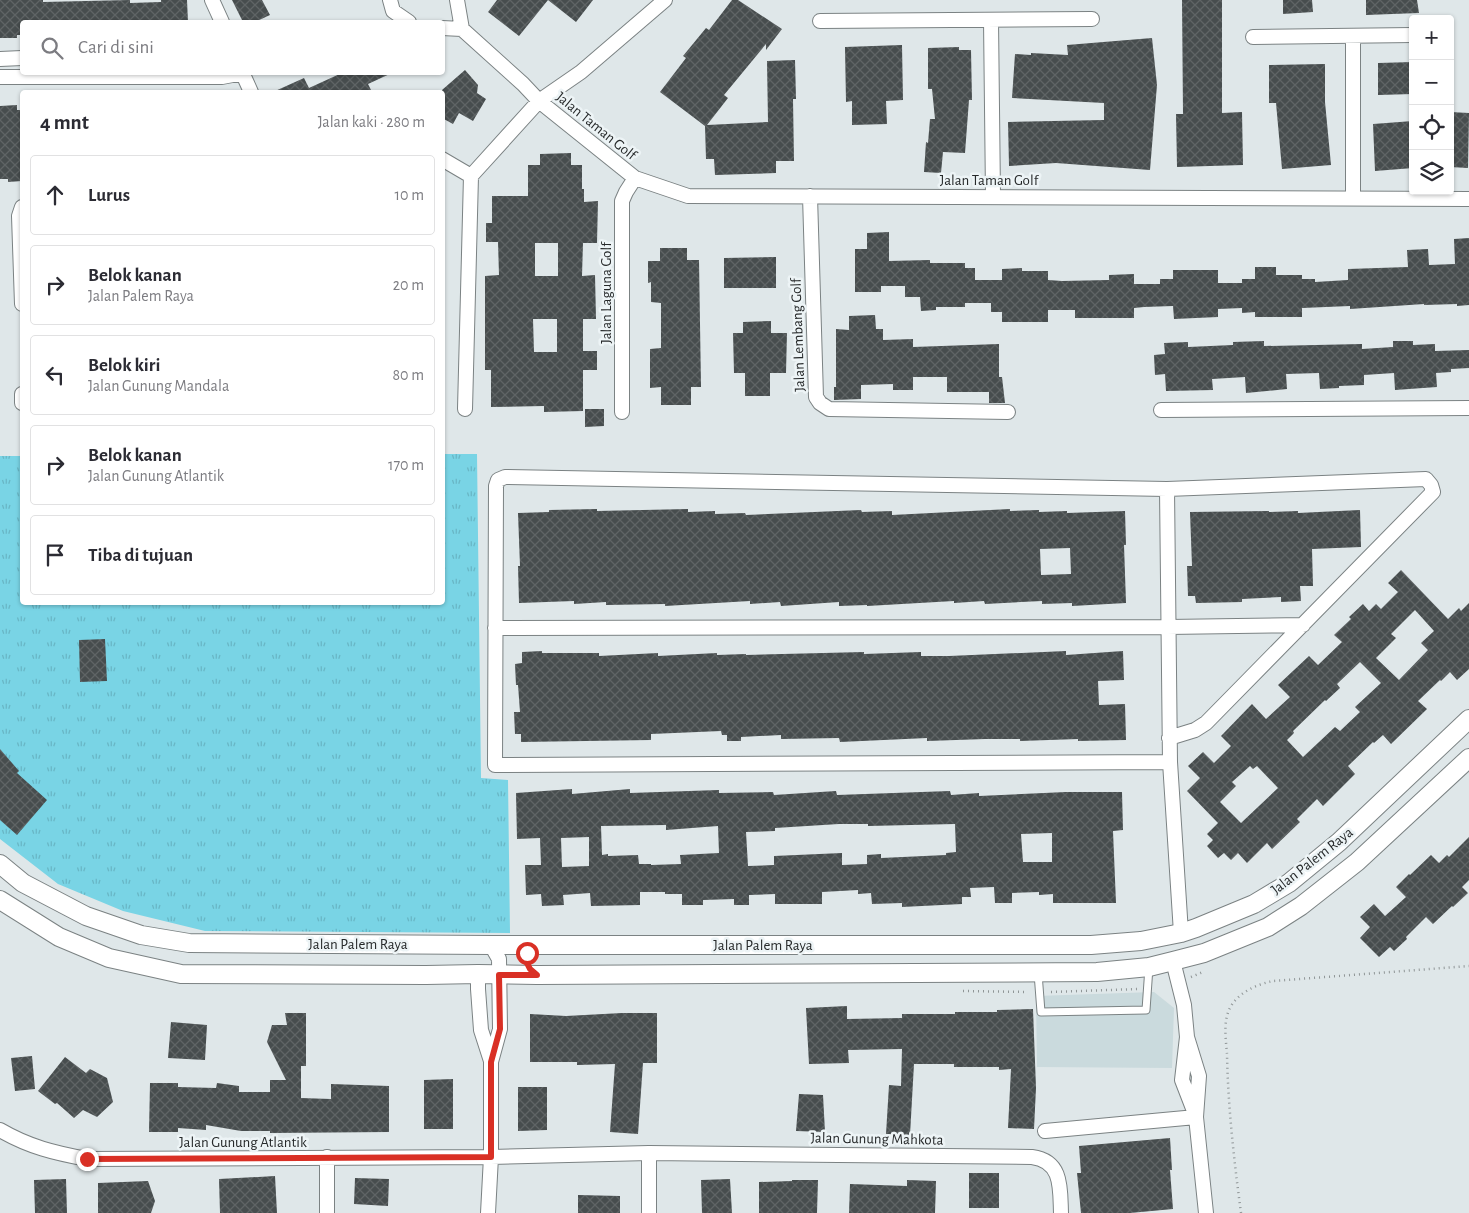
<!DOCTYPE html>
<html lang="id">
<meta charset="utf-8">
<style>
:root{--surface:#fff;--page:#f7f7f7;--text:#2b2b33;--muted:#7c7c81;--line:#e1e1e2}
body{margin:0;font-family:"Alegreya Sans",sans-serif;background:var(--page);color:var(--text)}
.controls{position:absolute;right:15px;top:15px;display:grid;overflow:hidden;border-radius:5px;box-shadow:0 1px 4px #0004}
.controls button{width:45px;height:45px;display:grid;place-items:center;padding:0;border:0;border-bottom:1px solid var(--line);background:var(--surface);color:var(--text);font:25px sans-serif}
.stop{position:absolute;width:15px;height:15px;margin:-11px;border:4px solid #d93025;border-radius:50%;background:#fff}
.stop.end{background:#d93025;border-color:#fff;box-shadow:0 1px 5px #0008}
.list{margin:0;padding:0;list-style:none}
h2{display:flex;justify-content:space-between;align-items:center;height:65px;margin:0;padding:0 20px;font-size:21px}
h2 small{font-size:16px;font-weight:400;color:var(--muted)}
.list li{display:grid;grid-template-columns:32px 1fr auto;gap:15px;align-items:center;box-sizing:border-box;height:80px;margin:0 10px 10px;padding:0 10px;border:1px solid var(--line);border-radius:5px}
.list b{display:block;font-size:19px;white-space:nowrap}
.list p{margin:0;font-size:16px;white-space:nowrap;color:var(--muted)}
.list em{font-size:16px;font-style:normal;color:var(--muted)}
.icon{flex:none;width:28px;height:28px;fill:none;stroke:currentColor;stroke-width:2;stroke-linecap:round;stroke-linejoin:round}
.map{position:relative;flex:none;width:1469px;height:1213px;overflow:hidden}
.search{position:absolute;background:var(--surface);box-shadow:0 1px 4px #0004;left:20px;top:20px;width:425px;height:55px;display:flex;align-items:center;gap:12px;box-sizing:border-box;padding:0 18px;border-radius:5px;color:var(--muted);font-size:19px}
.panel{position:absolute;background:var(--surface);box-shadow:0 1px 4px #0004;left:20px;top:90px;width:425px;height:515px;border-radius:5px}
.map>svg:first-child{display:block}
.built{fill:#cadadd}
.grass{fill:url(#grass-tufts)}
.building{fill:url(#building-cross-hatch);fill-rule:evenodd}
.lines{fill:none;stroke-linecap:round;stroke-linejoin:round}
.service-casing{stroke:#7b8283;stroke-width:9}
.minor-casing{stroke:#7b8283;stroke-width:16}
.tertiary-casing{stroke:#7b8283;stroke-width:20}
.path{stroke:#8f9596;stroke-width:2.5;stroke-dasharray:1 4;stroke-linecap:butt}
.service{stroke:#fff;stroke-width:7}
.minor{stroke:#fff;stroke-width:14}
.tertiary{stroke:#fff;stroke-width:18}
.route{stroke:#d93025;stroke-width:6}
.labels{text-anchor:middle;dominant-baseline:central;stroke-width:5;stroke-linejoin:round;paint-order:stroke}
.street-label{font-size:15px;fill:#26292a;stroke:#edf4f6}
</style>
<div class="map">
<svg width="1469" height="1213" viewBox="0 0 1469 1213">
<defs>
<pattern id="grass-tufts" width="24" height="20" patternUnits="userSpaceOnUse" patternTransform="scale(1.25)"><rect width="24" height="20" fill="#79d4e5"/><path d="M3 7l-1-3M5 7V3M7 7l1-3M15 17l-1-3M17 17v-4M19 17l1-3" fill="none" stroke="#68b6c5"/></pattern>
<pattern id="building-cross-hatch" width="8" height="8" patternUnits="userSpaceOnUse" patternTransform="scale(1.25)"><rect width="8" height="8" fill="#474d4e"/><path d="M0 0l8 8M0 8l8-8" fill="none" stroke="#5f6465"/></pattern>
</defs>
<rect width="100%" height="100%" fill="#dfe7e9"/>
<path class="built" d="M1154,992L1174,1008L1172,1068L1037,1067L1036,996Z"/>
<path class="grass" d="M443,454H477L481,778L508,780L510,933L205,931L123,911L58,884L0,839V456H22V602H442Z"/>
<path class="building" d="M0,0H43V2L130,0V3L161,2V0H187L188,22H22V35H17V38H0Z
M232,0H262L270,15L255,22H243Z
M497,0H548L519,36L488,12Z
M548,0H593L576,22Z
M732,0H738L782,29L766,50V44L724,95L728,98L707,125L768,122L767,61L795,60L796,99H793L794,161H776V173L715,175L714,159H706L705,126L660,92L686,58L683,56L706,28L709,30Z
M1182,0H1222V113L1242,112L1243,165L1177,167L1176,114H1183Z
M1283,0H1312L1313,12L1283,14Z
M1366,0H1417L1419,13L1366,15Z
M1152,38L1157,85L1150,170L1056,163L1009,166L1008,122L1104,120V103L1012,98L1015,54L1031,55V53L1068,55L1067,45Z
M902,45L903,100L886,101L887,124L852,125V101L846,102L845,47Z
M959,47V50H971L972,100H969L965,153L943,152L941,173L924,172L926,142L928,143L930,119H935L932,89H928V48Z
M1413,62V94L1378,95V63Z
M1325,64V102L1331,165L1282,169L1276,103H1269V65Z
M465,70L478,85L477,93L486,99L473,121L459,113L453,124L442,118V90Z
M344,72H394L368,84L372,92H273L304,78L309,88Z
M17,105V110H22V181L8,182V179H0V106Z
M1450,112L1469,113L1468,168L1450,167Z
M1413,121V168L1375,171L1373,124Z
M571,153V165H582V189H584V202L598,201L597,243H583L582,276L595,275L596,319H583V351H597V370H583V411L544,412V406L491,407V370H485V276L499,275L498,242H486V223H492V196H528V165H540V154ZM535,243H558V276H535ZM533,319H557V352H534Z
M889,232V261L930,260V263H965V268H975V280H1002V269L1022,268V271H1048V280L1062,281L1109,280V275L1134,274V284H1160V279H1173V270H1218V283H1242V279H1255V267H1276V275H1302V279H1315V282L1348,280V269L1408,267L1407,250L1428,249L1429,265L1455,264L1454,239L1469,238V305L1457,306V304L1424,305V304L1350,309V306L1302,308V317H1255V312L1242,313V308L1218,309V317L1174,319L1173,306L1144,307L1134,308V318H1075V310H1048V322H1002V312H991V303H965V307H936V310L921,311L920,297H905V286H881V292H855V249H867V233Z
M660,248H687V260H699L701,387H691V405H661V387L650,388V349L661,348V303L651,302V282L648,283V261H660Z
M776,257V288H724V258Z
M875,315L876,329H883V340L913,339V347L999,344V377H1002L1005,403H989V392H947V377H913V390H893V384L861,385V399L834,400V387H836V329L849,330V316Z
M771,321V333H787L786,373H770V396H745V373H734L733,333H743V322Z
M1264,341V346L1362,344V349L1393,347V341H1413V345L1435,344V351L1469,350V368L1451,369V372L1436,373L1437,387L1395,390L1394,373L1364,375V385L1339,386V388L1320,389L1319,373L1286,374L1287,389L1246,393L1245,377L1212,379L1213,390L1166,391L1165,374L1155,375L1154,355L1165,354L1164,343L1188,342V347L1233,345V342Z
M585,409H604V426L585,427Z
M597,509V511L688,509V512L715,511V514L745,513L746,515L861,510L862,512L892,511V515L1010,509V511L1039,510V512L1067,511V513L1125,511L1126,545H1124L1126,603L1072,606V603L1042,604V601L985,604L984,601L954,603V601L867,606V605L839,606V602L781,606L780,602L750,604V601L665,606V604L606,605V602L574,604V601L519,603L518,566H520L518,513L549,512V510ZM1070,548L1071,574L1041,575L1040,549Z
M1360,510L1361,547L1312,549L1313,586H1300L1301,601L1281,602V597L1242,599V602L1196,603L1195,596H1188L1187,566H1192L1190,512L1269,511V512L1298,511V513Z
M1401,570L1448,619L1459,608L1461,611L1469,603V669L1457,680L1450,672L1441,681L1440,680L1418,701L1427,709L1391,744L1383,735L1374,743L1373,742L1348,766L1355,774L1323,806L1317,799L1297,819L1300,822L1272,849L1267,843L1247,863L1238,853L1231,860L1224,853L1218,858L1207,846L1213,840L1207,834L1218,823L1187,791L1200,778L1188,766L1203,752L1214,763L1231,746L1221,736L1252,704L1266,719L1290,697L1278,685L1309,656L1318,665L1342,642L1334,635L1351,619L1349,617L1363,604L1369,611L1376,604L1381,609L1398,592L1388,583ZM1415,610L1434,631L1421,643L1428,650L1399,680L1376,658L1396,638L1391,634ZM1360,662L1381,683L1355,707L1360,712L1340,731L1335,727L1303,757L1287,740L1294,733L1293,731L1325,700L1326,701L1340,688L1337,684ZM1250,766L1253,769L1257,766L1278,788L1241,823L1220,802L1236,786L1232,782Z
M105,639L107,681L80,682L79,640Z
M542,651V653H599V656L658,653V656L717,653V655L746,654V655L864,652V654L921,652V656H949L1066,651V655L1123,651L1124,680L1098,681L1099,705L1125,704L1126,740L1078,741V739L1020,741V739H985L927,741V738L840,742L839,738L781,739V735L741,737V741H727V735H722L721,731L651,734V740L521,742V734H515L514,712H520L518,685H516L515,664L522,663V652Z
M0,749L19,771L17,773L47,800L17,835L0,820Z
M572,789V794L630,789V793L719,790V793L773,792L774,795L836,791L837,795L950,791L951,795L979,793V796L1066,792H1122L1123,830L1113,831L1116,903H1053V894L1039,895V892L1012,893V903H995L994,887L970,888L971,897H962V904L902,907V903L872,904L871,893L858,894V890L822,892V904H775V894L749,895V905H734V899L703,900V905H682V894H665V892H640V905L591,906L590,893L563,895L564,905L542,906L541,894L526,895L525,865H541L540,838L517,839L516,793ZM839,824H868V826L955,824L956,852L946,853V855L881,858V854L867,855V864L842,865V853L774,856V865L748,866L746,832L775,831V828ZM666,825V830L718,826L719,853L680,855L681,864L651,865V864H639L638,855L608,856V854L602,855L601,826ZM1052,833V862H1023L1021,834ZM589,837V866L562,867L561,838Z
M1469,837V880L1462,887L1468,893L1453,907L1452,906L1433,924L1426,917L1406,937L1407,939L1394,951L1390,947L1379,957L1360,938L1370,927L1360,917L1374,904L1385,916L1406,897L1396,887L1409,874L1410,875L1431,855L1439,863L1447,855L1449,857Z
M847,1006V1019L902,1018V1014H955V1012H997V1010L1033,1009L1036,1088L1034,1129L1008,1128L1011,1069L999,1070V1067H954V1064H914L910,1135L886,1134L889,1085L901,1086L902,1049L848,1050L849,1063L809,1064L806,1008Z
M285,1013H306V1066H301V1098L331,1099V1084L389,1086V1132L270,1133V1131H241L206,1125V1130L178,1128V1132H149L150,1083H178V1087L216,1088L217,1083L239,1086V1092H270V1080H286L267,1042L272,1025H287Z
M622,1013H657V1063H643L638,1134L610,1132L615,1064L577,1065V1062H530V1014L566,1016Z
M171,1022L207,1025L205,1060L168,1058Z
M32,1056L35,1089L15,1091L11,1058Z
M65,1057L86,1073L90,1069L107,1078L113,1102L97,1117L83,1110L74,1118L57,1103L55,1104L38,1091Z
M453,1079V1129H424V1080Z
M518,1087H547V1130L518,1131Z
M799,1094L823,1095L825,1132L796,1131Z
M1170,1138L1172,1170H1170L1173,1209L1130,1213H1081L1077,1173H1081L1079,1146Z
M969,1173H999V1208H969Z
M275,1176L277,1213H220L219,1179Z
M355,1178L389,1179L388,1206L354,1204Z
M66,1179L67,1213H35L34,1180Z
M730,1179L732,1213H702L701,1180Z
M792,1180H818L817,1213H759V1182L792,1181Z
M907,1180L936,1181L935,1213H849L850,1184L907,1186Z
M148,1181L155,1201L151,1213H98V1183Z
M578,1195L620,1196V1213H578Z"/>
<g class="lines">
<defs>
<path id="service" d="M1038,973L1041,1012L1146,1010L1149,967"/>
<path id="minor" d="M212,0L222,22
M390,0L393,11L409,22
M457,0L462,29
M665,0L581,72L539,101L635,178L688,196L1469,199
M991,20L993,196
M820,21L1092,19
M442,28L462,29L523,84L539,101L471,176L465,409
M1353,36V199
M1253,37L1413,35
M0,59L22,58
M242,72L251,92
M0,77H222L243,73
M442,159L471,176
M810,196L816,397L820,403L829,409L1008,412
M22,207L19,216L22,304
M22,394V403
M1161,410L1469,408
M622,412V201L626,192L635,178
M1167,489L1426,479L1431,485L1433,492L1206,723L1195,730L1169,738
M495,628L1168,627L1303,625
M1170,762L495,765L496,486L498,480L505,477L1167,489L1170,762L1181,933
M1173,961L1184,1005L1187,1037L1182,1080L1194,1111
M478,974V989L481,1030L491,1061
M1187,1037L1199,1076L1196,1117L1206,1213
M0,1130C29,1147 55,1153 87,1159L491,1157L649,1153L1032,1157C1063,1161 1060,1189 1061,1213
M1045,1131L1196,1117
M327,1157V1213
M488,1213L491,1157V1062L500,1029L499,959L491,945
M649,1213V1153"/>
<path id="tertiary" d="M0,864L23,883L86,916L141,935L189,943L491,945H1091L1141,941L1181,933L1196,928L1254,904L1289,883L1339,842L1469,719
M0,900L59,937L109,958L181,974L426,975L478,974L537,975L1097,972L1149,967L1173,961L1204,953L1268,927L1301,906L1357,862L1469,758"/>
</defs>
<use href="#service" class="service-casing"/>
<use href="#minor" class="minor-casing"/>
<use href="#tertiary" class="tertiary-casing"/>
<path class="path" d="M1191,977L1203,972
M963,991L1028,992
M1051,992L1138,989
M1241,1213C1234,1160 1228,1107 1227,1054C1226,1042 1224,1027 1227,1016C1232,995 1254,985 1273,981L1469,966"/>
<use href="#service" class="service"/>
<use href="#minor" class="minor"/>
<use href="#tertiary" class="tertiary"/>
</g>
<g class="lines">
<path class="route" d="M87,1159L491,1157V1062L500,1029L499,975H537L530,969L525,959L527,953"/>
</g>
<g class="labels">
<g class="street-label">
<text transform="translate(596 126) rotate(39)">Jalan Taman Golf</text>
<text x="989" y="180">Jalan Taman Golf</text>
<text transform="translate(606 293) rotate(-90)">Jalan Laguna Golf</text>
<text transform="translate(798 335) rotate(-92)">Jalan Lembang Golf</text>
<text transform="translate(1312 861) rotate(-38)">Jalan Palem Raya</text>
<text x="358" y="944">Jalan Palem Raya</text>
<text x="763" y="945">Jalan Palem Raya</text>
<text transform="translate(877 1139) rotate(1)">Jalan Gunung Mahkota</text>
<text x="243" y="1142">Jalan Gunung Atlantik</text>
</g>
</g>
</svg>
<div class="controls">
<button>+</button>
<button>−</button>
<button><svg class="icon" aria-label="locate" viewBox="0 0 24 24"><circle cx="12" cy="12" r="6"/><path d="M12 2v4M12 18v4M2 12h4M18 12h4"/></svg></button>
<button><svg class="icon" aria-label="layers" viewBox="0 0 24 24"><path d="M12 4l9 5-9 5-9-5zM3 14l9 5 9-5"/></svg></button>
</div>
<div class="stop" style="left:527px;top:953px"></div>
<div class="stop end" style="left:87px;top:1159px"></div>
<div class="search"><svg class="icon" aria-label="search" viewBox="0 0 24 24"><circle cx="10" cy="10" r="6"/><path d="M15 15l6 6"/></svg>Cari di sini</div>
<section class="panel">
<h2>4 mnt<small>Jalan kaki · 280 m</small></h2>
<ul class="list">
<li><svg class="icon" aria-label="ahead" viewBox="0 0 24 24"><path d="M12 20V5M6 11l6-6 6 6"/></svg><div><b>Lurus</b></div><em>10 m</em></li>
<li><svg class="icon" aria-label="right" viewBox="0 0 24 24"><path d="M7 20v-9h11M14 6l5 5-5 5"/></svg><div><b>Belok kanan</b><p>Jalan Palem Raya</p></div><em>20 m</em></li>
<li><svg class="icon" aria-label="left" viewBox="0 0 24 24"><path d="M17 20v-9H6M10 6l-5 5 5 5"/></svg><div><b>Belok kiri</b><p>Jalan Gunung Mandala</p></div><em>80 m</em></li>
<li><svg class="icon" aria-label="right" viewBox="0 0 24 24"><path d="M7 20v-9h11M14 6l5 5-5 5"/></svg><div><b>Belok kanan</b><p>Jalan Gunung Atlantik</p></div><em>170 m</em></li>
<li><svg class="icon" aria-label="arrive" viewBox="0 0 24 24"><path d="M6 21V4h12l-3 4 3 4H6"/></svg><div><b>Tiba di tujuan</b></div></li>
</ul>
</section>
</div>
